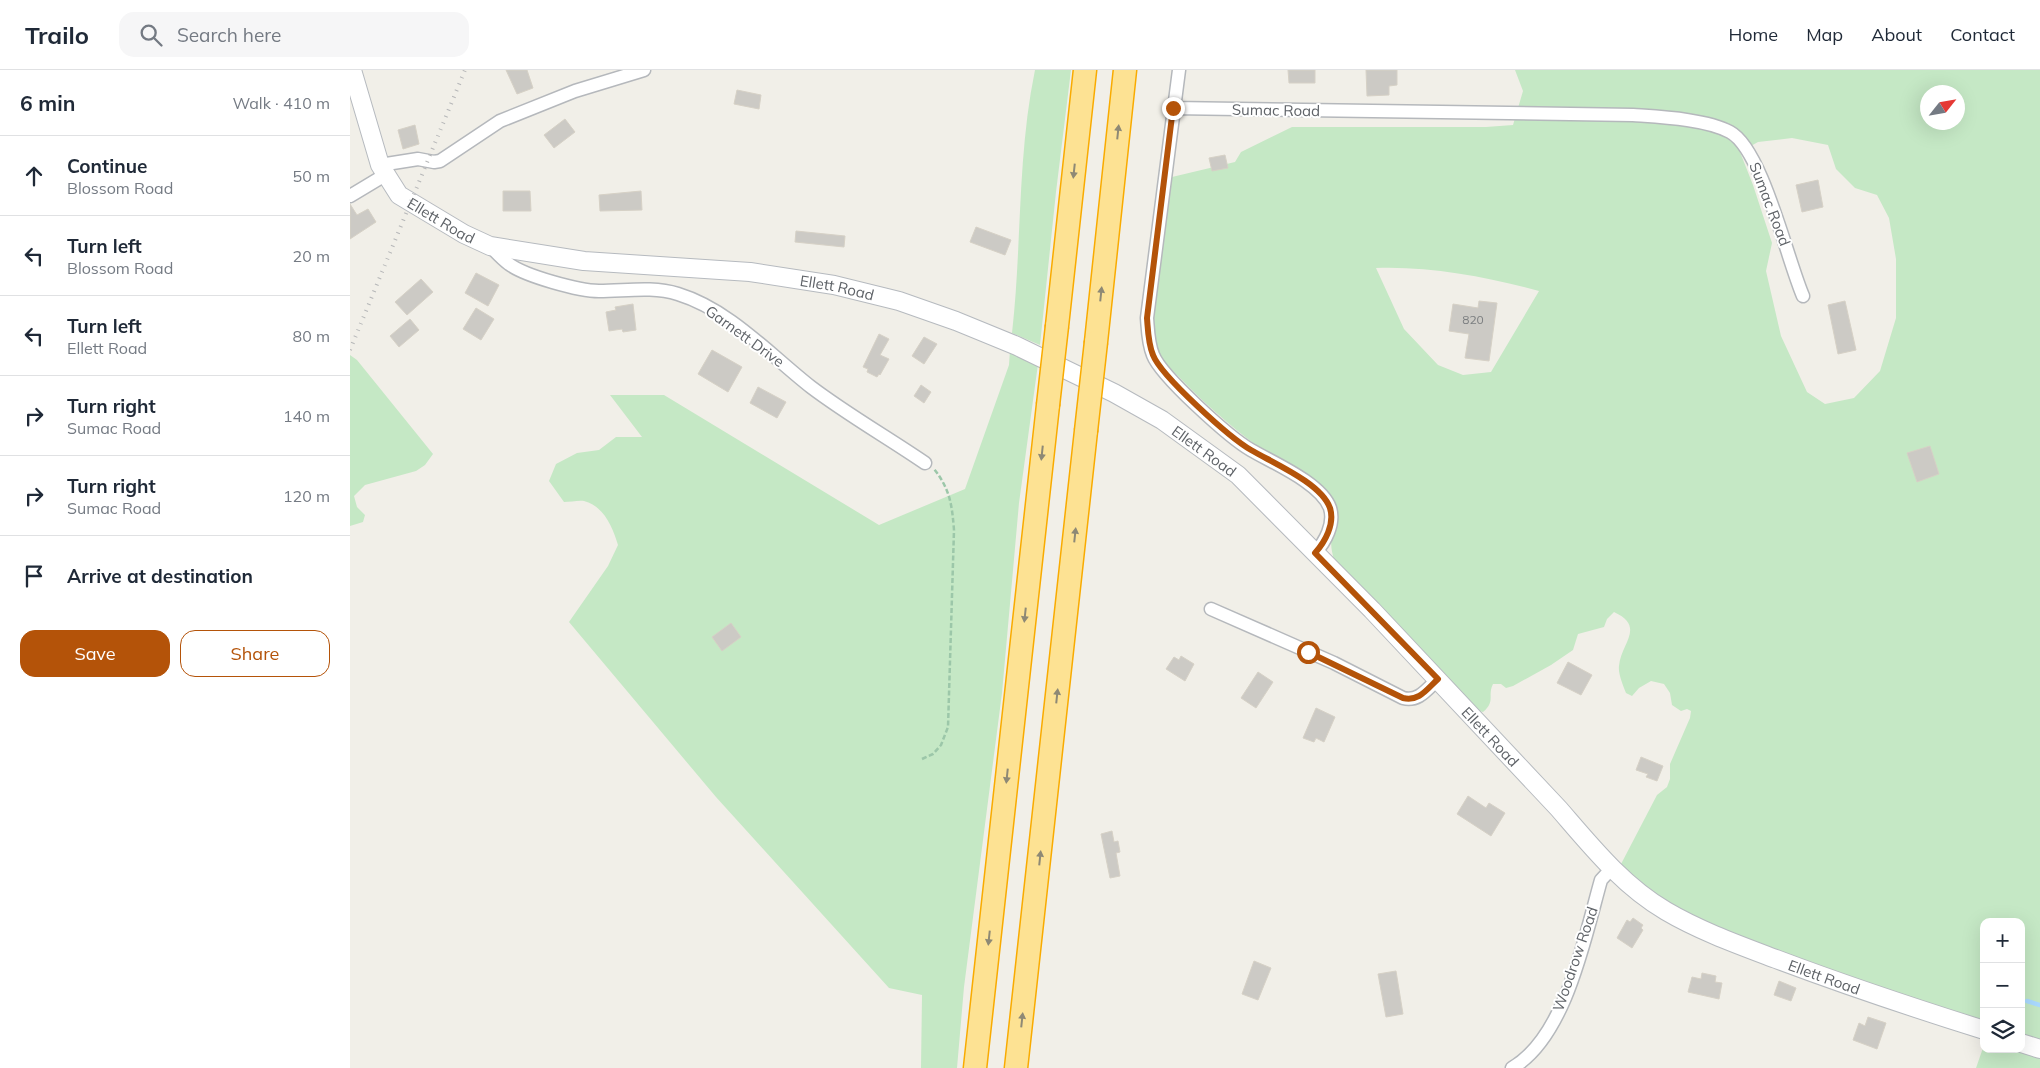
<!DOCTYPE html>
<meta charset="utf-8">
<style>
:root{--surface:#fff;--page:#f6f6f7;--text:#1f2937;--muted:#747a83;--line:#e0e1e3;--accent:#b45309}
body{margin:0;font-family:Mulish,sans-serif;background:var(--page);color:var(--text)}
.controls{position:absolute;right:15px;bottom:15px;display:grid;overflow:hidden;border-radius:10px;box-shadow:0 5px 20px #0002}
.controls button{width:45px;height:45px;display:grid;place-items:center;padding:0;border:0;border-bottom:1px solid var(--line);background:var(--surface);color:var(--text);font:25px sans-serif}
.compass{position:absolute;left:1570px;top:15px;width:45px;height:45px;border-radius:50%;background:var(--surface);box-shadow:0 5px 20px #0002;rotate:59deg}
.stop{position:absolute;width:15px;height:15px;margin:-11px;border:4px solid #b45309;border-radius:50%;background:#fff}
.stop.end{background:#b45309;border-color:#fff;box-shadow:0 1px 5px #0008}
.list{margin:0;padding:0;list-style:none}
h2{display:flex;justify-content:space-between;align-items:center;height:65px;margin:0;padding:0 20px;font-size:21px}
h2 small{font-size:16px;font-weight:400;color:var(--muted)}
.list li{display:grid;grid-template-columns:32px 1fr auto;gap:15px;align-items:center;box-sizing:border-box;height:80px;padding:0 20px;border-top:1px solid var(--line)}
.list b{display:block;font-size:19px;white-space:nowrap}
.list p{margin:0;font-size:16px;white-space:nowrap;color:var(--muted)}
.list em{font-size:16px;font-style:normal;color:var(--muted)}
.actions{display:flex;gap:10px;padding:15px 20px}
.actions a{flex:1;padding:11px 0;border:1px solid var(--accent);border-radius:15px;text-align:center;font-size:18px;color:var(--accent)}
.actions .main{background:var(--accent);color:#fff}
.icon{flex:none;width:28px;height:28px;fill:none;stroke:currentColor;stroke-width:2;stroke-linecap:round;stroke-linejoin:round}
.map{position:relative;flex:none;width:1690px;height:998px;overflow:hidden}
header{display:flex;align-items:center;gap:30px;box-sizing:border-box;height:70px;padding:0 25px;background:var(--surface);border-bottom:1px solid var(--line)}
header strong{font-size:24px}
nav{display:flex;gap:28px;margin-inline-start:auto;font-size:18px}
.search{width:350px;height:45px;background:var(--page);display:flex;align-items:center;gap:12px;box-sizing:border-box;padding:0 18px;border-radius:15px;color:var(--muted);font-size:19px}
main{display:flex}
aside{flex:1;background:var(--surface)}
.map>svg:first-child{display:block}
.green{fill:#c5e8c5;fill-rule:evenodd}
.lines{fill:none;stroke-linecap:round;stroke-linejoin:round}
.stream{stroke:#aadaff;stroke-width:4.5}
.building{fill:#cccac5;stroke:#d6d1c6}
.street-casing{stroke:#b5b8bc;stroke-width:15}
.secondary-casing{stroke:#b6babf;stroke-width:20}
.highway-casing{stroke:#f9ab00;stroke-width:25}
.path{stroke:#9cc7a9;stroke-width:2.5;stroke-dasharray:5 2.5;stroke-linecap:butt}
.street{stroke:#fff;stroke-width:12}
.secondary{stroke:#fff;stroke-width:18}
.highway{stroke:#fde293;stroke-width:22}
.rail{stroke:#b6b7b8;stroke-width:4;stroke-dasharray:1 6;stroke-linecap:butt}
.highway-bridge-casing{stroke:#f9ab00;stroke-width:25;stroke-linecap:butt}
.highway-bridge{stroke:#fde293;stroke-width:22}
.oneway{fill:#8e8975}
.route{stroke:#b45309;stroke-width:6}
.labels{text-anchor:middle;dominant-baseline:central;stroke-width:4;stroke-linejoin:round;paint-order:stroke}
.number-label{font-size:12px;fill:#7a7d7f}
.street-label{font-size:15px;fill:#5f6368;stroke:#fff}
</style>
<header>
<strong>Trailo</strong>
<div class="search"><svg class="icon" aria-label="search" viewBox="0 0 24 24"><circle cx="10" cy="10" r="6"/><path d="M15 15l6 6"/></svg>Search here</div>
<nav><a>Home</a><a>Map</a><a>About</a><a>Contact</a></nav>
</header>
<main>
<aside>
<h2>6 min<small>Walk · 410 m</small></h2>
<ul class="list">
<li><svg class="icon" aria-label="ahead" viewBox="0 0 24 24"><path d="M12 20V5M6 11l6-6 6 6"/></svg><div><b>Continue</b><p>Blossom Road</p></div><em>50 m</em></li>
<li><svg class="icon" aria-label="left" viewBox="0 0 24 24"><path d="M17 20v-9H6M10 6l-5 5 5 5"/></svg><div><b>Turn left</b><p>Blossom Road</p></div><em>20 m</em></li>
<li><svg class="icon" aria-label="left" viewBox="0 0 24 24"><path d="M17 20v-9H6M10 6l-5 5 5 5"/></svg><div><b>Turn left</b><p>Ellett Road</p></div><em>80 m</em></li>
<li><svg class="icon" aria-label="right" viewBox="0 0 24 24"><path d="M7 20v-9h11M14 6l5 5-5 5"/></svg><div><b>Turn right</b><p>Sumac Road</p></div><em>140 m</em></li>
<li><svg class="icon" aria-label="right" viewBox="0 0 24 24"><path d="M7 20v-9h11M14 6l5 5-5 5"/></svg><div><b>Turn right</b><p>Sumac Road</p></div><em>120 m</em></li>
<li><svg class="icon" aria-label="arrive" viewBox="0 0 24 24"><path d="M6 21V4h12l-3 4 3 4H6"/></svg><div><b>Arrive at destination</b></div></li>
</ul>
<div class="actions"><a class="main">Save</a><a>Share</a></div>
</aside>
<div class="map">
<svg width="1690" height="998" viewBox="0 0 1690 998">
<rect width="100%" height="100%" fill="#f1efe8"/>
<path class="green" d="M685,0H721L706,122L690,275L662,263C672,176 667,86 685,0Z
M1165,0H1690V972L1671,966V852H1634V954L1378,864L1313,830L1270,796L1307,725L1317,717L1320,709V694L1340,648L1341,641L1337,639L1331,641L1322,635L1320,623L1314,614L1301,611L1289,618L1282,626L1276,623C1273,615 1268,604 1269,596C1271,573 1296,557 1264,542L1257,549L1254,557L1228,564L1223,580L1201,595L1163,616L1156,618L1151,614H1143C1137,626 1146,631 1133,642L1126,640L984,490C982,482 980,475 982,467C984,454 992,443 984,431C973,414 948,403 932,393C895,369 862,341 832,310C823,301 812,292 807,280C803,269 804,254 804,242L822,107L885,92L891,82L942,57H1136L1163,55L1173,21ZM1578,22H1608V52H1578ZM1442,68L1478,75L1486,99L1505,118L1527,125L1539,148L1546,189V248L1530,301L1504,328L1475,334L1457,322L1431,266L1416,201L1422,173L1403,115L1390,82L1408,72ZM1026,198C1080,196 1137,207 1189,221L1141,302L1113,305L1088,295L1054,259Z
M660,280L688,294L669,433L652,623L614,917L607,998H571L572,925L539,918L366,727L219,552L258,496L268,475C263,458 254,436 234,431C229,430 220,432 214,432L199,411L206,394L227,383L249,380L266,367H292L260,325H314L529,455L615,419L659,295Z
M0,285L7,290L83,384L75,395L66,401L15,415L4,426L7,437L15,445L13,452L0,456Z
M1634,975V979H1669L1690,986V998H1626Z"/>
<g class="lines">
<path class="stream" d="M1677,931L1690,935"/>
</g>
<path class="building" d="M156,0H177L183,18L167,24Z
M938,0H965V13H939Z
M1016,0H1047V15L1039,16V25L1017,26Z
M387,20L411,25L409,39L384,34Z
M215,49L225,62L204,78L194,65Z
M65,55L69,74L53,79L48,60Z
M875,85L878,98L862,101L859,88Z
M1468,110L1473,137L1452,142L1446,115Z
M153,121H180L181,141H153Z
M291,121L292,140L250,141L249,125Z
M0,134L7,145L18,139L26,152L0,169Z
M626,157L661,170L655,185L620,172Z
M446,161L495,166L494,177L445,172Z
M126,203L149,215L138,236L115,223Z
M71,209L83,222L57,245L45,232Z
M1129,231L1147,233L1139,291L1115,288L1119,264L1099,261L1103,234L1128,238Z
M1495,231L1506,280L1488,284L1478,235Z
M283,234L286,260L273,262L272,259L259,261L256,242L266,240L265,237Z
M126,238L144,249L131,270L113,259Z
M60,249L69,260L49,277L40,266Z
M529,264L539,269L530,285L539,289L530,305L529,304L527,307L517,302L518,299L513,297Z
M574,267L587,274L574,294L562,286Z
M362,280L392,297L378,322L348,304Z
M571,315L581,322L574,333L564,326Z
M408,317L436,332L427,348L400,333Z
M1580,376L1589,404L1567,412L1557,383Z
M381,553L391,567L372,581L362,567Z
M831,586L844,594L835,611L816,599L824,587L829,590Z
M1218,592L1242,605L1231,625L1207,613Z
M908,602L923,612L906,638L891,628Z
M966,638L985,647L974,672L966,668L964,672L953,668Z
M1291,687L1313,696L1307,711L1296,707L1298,704L1286,700Z
M1118,726L1136,738L1139,733L1155,743L1141,766L1107,744Z
M762,761L764,772L768,771L770,782L766,783L770,806L760,808L751,764Z
M1283,848L1293,855L1291,858L1293,860L1282,878L1267,868L1277,850L1280,852Z
M904,891L921,898L908,930L892,924Z
M1046,901L1053,944L1036,947L1028,904Z
M1352,903L1366,906L1365,912L1372,913L1369,929L1338,922L1342,907L1351,909Z
M1429,911L1446,918L1441,931L1424,925Z
M1518,947L1536,953L1527,979L1503,970L1509,953L1515,956Z"/>
<g class="lines">
<defs>
<path id="street" d="M829,0L797,248C798,260 798,273 803,285C811,306 880,368 901,380C923,393 971,413 980,438C985,454 975,472 965,483
M823,38L1283,45C1310,47 1356,49 1380,62C1412,79 1437,189 1453,226
M30,95L68,89L84,92L90,91L150,51L225,21L294,0
M0,126L35,105
M140,176C146,182 152,189 159,194C175,206 229,221 249,221C276,221 302,216 328,224C380,240 420,285 461,317C498,345 537,367 575,393
M861,539L984,593L1053,628C1069,632 1077,619 1088,609
M1162,998C1216,967 1235,866 1251,810L1262,798"/>
<g id="secondary">
<path id="s1" d="M2,0L30,95L49,125L114,164L140,176L234,191L400,202L484,215L549,231L606,251L667,276L764,323L812,350L888,405L1022,540L1209,739C1241,776 1273,816 1316,841C1350,861 1389,875 1426,889C1495,915 1564,938 1634,960"/>
<path d="M1671,973L1690,979"/>
</g>
<path id="highway" d="M707,256L735,0
M746,272L775,0
M625,998L698,335
M666,998L736,361"/>
</defs>
<use href="#street" class="street-casing"/>
<use href="#secondary" class="secondary-casing"/>
<use href="#highway" class="highway-casing"/>
<path class="path" d="M572,689L583,684L591,675L598,657L604,460C602,435 600,419 584,399"/>
<use href="#street" class="street"/>
<use href="#secondary" class="secondary"/>
<use href="#highway" class="highway"/>
<path class="rail" d="M0,280L115,0"/>
<defs>
<path id="highway-bridge" d="M698,335L707,256
M736,361L746,272"/>
</defs>
<use href="#highway-bridge" class="highway-bridge-casing"/>
<use href="#highway-bridge" class="highway-bridge"/>
</g>
<defs><path id="oneway-solid" d="M-6-.8H1V-3.2L6.5 0L1 3.2V.8H-6Z" transform="scale(1.25)"/></defs>
<g class="oneway">
<use href="#oneway-solid" transform="translate(768 62) rotate(-84)"/>
<use href="#oneway-solid" transform="translate(724 101) rotate(96)"/>
<use href="#oneway-solid" transform="translate(751 224) rotate(-84)"/>
<use href="#oneway-solid" transform="translate(692 383) rotate(96)"/>
<use href="#oneway-solid" transform="translate(725 465) rotate(-84)"/>
<use href="#oneway-solid" transform="translate(675 545) rotate(96)"/>
<use href="#oneway-solid" transform="translate(707 626) rotate(-84)"/>
<use href="#oneway-solid" transform="translate(657 706) rotate(96)"/>
<use href="#oneway-solid" transform="translate(690 788) rotate(-84)"/>
<use href="#oneway-solid" transform="translate(639 868) rotate(96)"/>
<use href="#oneway-solid" transform="translate(672 950) rotate(-84)"/>
</g>
<g class="lines">
<path class="route" d="M823,38L797,248C798,260 798,273 803,285C811,306 880,368 901,380C923,393 971,413 980,438C985,454 975,472 965,483L1088,609C1077,619 1069,632 1053,628L958,582"/>
</g>
<g class="labels">
<g class="number-label">
<text x="1123" y="249">820</text>
</g>
<g class="street-label">
<text transform="translate(926 40) rotate(1)">Sumac Road</text>
<text transform="translate(1420 134) rotate(69)">Sumac Road</text>
<text stroke="none"><textPath href="#s1" startOffset="184">Ellett Road</textPath></text>
<text stroke="none"><textPath href="#s1" startOffset="589">Ellett Road</textPath></text>
<text transform="translate(395 266) rotate(36)">Garnett Drive</text>
<text stroke="none"><textPath href="#s1" startOffset="994">Ellett Road</textPath></text>
<text stroke="none"><textPath href="#s1" startOffset="1399">Ellett Road</textPath></text>
<text transform="translate(1225 889) rotate(-71)">Woodrow Road</text>
<text stroke="none"><textPath href="#s1" startOffset="1819">Ellett Road</textPath></text>
</g>
</g>
</svg>
<div class="controls">
<button>+</button>
<button>−</button>
<button><svg class="icon" aria-label="layers" viewBox="0 0 24 24"><path d="M12 4l9 5-9 5-9-5zM3 14l9 5 9-5"/></svg></button>
</div>
<svg class="compass" viewBox="-18 -18 36 36"><path d="M0-13l5 13h-10z" fill="#e53935"/><path d="M0 13l5-13h-10z" fill="#747a83"/></svg>
<div class="stop" style="left:958px;top:582px"></div>
<div class="stop end" style="left:823px;top:38px"></div>
</div>
</main>
